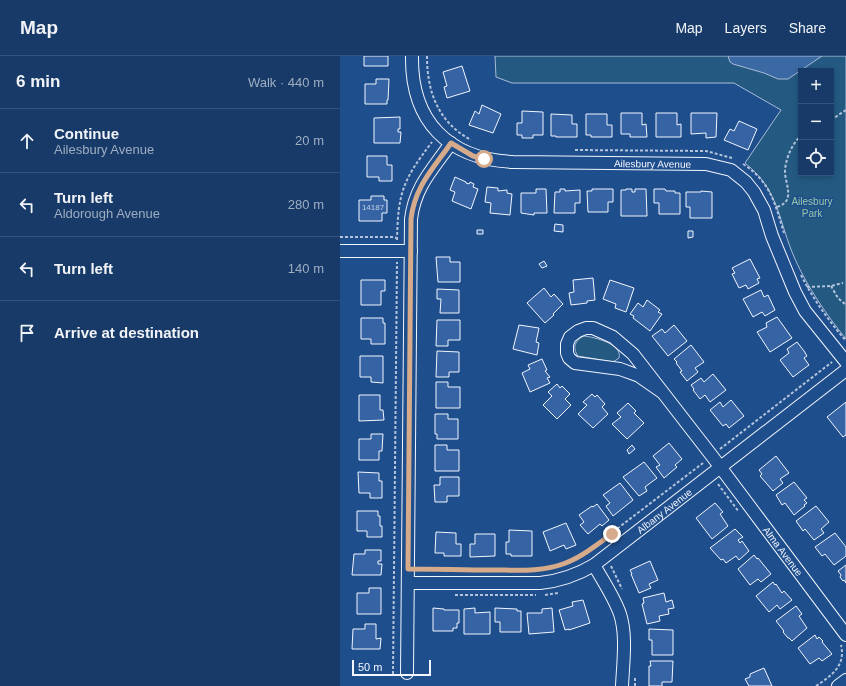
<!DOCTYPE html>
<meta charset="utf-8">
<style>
:root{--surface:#173a69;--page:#20416f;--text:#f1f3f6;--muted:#9eadc0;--line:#36547d}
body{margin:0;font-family:Helvetica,sans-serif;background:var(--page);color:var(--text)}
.controls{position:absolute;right:12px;top:12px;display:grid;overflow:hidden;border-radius:0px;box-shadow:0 2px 6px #0003}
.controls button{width:36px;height:36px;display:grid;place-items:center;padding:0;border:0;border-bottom:1px solid var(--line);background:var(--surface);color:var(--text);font:20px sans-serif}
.scale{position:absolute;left:12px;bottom:10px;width:79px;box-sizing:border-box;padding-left:4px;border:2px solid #f2f6ff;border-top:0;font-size:11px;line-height:14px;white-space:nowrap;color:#f2f6ff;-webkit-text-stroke:3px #1f4e8c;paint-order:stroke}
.stop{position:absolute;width:12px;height:12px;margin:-9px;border:3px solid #d6ab8b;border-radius:50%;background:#fff}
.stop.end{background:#d6ab8b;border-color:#fff;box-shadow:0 1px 4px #0008}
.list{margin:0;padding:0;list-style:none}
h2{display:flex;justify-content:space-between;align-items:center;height:52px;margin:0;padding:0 16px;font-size:17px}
h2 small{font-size:13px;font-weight:400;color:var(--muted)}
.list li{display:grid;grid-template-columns:26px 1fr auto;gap:12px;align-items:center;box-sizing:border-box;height:64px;padding:0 16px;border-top:1px solid var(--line)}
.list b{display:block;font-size:15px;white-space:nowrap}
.list p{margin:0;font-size:13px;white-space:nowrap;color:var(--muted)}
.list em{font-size:13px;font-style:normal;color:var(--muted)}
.icon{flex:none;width:22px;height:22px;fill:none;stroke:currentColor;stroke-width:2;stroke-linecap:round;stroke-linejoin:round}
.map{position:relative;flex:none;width:506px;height:630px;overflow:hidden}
header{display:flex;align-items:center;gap:24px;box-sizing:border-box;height:56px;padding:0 20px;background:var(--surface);border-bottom:1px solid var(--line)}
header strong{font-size:19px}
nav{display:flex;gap:22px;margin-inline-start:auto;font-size:14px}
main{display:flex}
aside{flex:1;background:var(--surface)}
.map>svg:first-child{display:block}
.green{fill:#245a82;stroke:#a8bbd7;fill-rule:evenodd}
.water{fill:#3b69a3;stroke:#a8bbd7}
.building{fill:#3563a3;stroke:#f2f6ff}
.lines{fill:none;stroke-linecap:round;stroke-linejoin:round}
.minor-casing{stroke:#f2f6ff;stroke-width:14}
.path{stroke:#b3c4dc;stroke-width:2;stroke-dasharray:3 2;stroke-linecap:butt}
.minor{stroke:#1f4e8c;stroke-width:12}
.route{stroke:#d6ab8b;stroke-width:5}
.labels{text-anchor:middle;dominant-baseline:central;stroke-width:3;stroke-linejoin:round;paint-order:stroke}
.number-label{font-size:8px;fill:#c3d1e8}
.street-label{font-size:10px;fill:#f2f6ff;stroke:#1f4e8c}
.park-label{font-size:10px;fill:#97c8a6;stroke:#1f4e8c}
</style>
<header>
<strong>Map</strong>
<nav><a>Map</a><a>Layers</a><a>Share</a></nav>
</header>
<main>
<aside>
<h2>6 min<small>Walk · 440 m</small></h2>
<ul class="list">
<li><svg class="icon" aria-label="ahead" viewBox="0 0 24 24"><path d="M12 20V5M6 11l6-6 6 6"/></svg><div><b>Continue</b><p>Ailesbury Avenue</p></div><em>20 m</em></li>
<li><svg class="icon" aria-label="left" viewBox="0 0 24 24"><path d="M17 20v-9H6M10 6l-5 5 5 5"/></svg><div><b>Turn left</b><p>Aldorough Avenue</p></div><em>280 m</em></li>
<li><svg class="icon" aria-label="left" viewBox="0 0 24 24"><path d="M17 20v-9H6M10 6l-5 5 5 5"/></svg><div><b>Turn left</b></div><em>140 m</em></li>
<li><svg class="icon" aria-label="arrive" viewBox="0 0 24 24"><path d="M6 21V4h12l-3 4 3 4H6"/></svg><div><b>Arrive at destination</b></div></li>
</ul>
</aside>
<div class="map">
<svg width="506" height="630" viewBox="0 0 506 630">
<rect width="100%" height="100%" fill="#1f4e8c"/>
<path class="green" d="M155,0H506V283C486,258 468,232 455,203C438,165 440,135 405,107L441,54L394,27H172L156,21ZM461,15H491V117H461Z
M244,280C254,281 283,288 279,302L273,306L238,300C232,292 235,284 244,280Z"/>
<path class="water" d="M388,0H482L448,23H438L424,17L393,8L390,6Z"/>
<path class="building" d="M24,0H48V10H24Z
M122,10L130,35L107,42L104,31L107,30L103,16Z
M36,23H49L48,44H47V48H25V28H36Z
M142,49L161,58L153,77L129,69L135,55L139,58Z
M182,55L203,56V79H193V82H182V79H177V67H182Z
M281,57H302V69L306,68L307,81H290V78H281Z
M316,57H337V69L341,68V81H316Z
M351,57H377L376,81L366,82V77L351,78Z
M211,58L232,59V68H237V81H216V80H211Z
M246,58H267V69H272V81H251V79H246Z
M60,61V73H58V76H61L60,87H34V62Z
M399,65L417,73L408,94L384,84L390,73L394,75Z
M27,100H47V109H52V125H39V121H27Z
M115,121L126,126V127L129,128L130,126L134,128L133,131L138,133L131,153L112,145L115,136L110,134Z
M147,131L158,132V135L167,134V137L172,138L170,159L150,157L151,147L145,146Z
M196,133H206L207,157H194V159L181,157V137H196Z
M220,133H225V135L240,134V147H235V157H214L215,136H220Z
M252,133H273V146H268V156H248L247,135H252Z
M286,133H292V136H295V133H306L307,160H281V134H286Z
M314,133H325L326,135H335V137H340V158H319V147H314Z
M361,135L372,136V162H350V151H346V136H361Z
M31,140H44V144H47V157H42V165H19V144H31Z
M215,168L223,169V176L214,175Z
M137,174H143V178H137Z
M348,175H353V181L348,182Z
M96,201H110V206H120V226H98Z
M410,203L420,222L417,223L419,227L408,233L406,229L399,232L392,218L395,217L392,212Z
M204,205L207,210L202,212L199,208Z
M253,222L255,244L247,245V247L231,249L229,237L234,236L233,224Z
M21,224H45V235H41V249H21Z
M270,224L294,232L286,256L275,252L276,248L263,243Z
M204,232L211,241L214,238L223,248L213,258L214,259L205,267L187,247Z
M97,233L119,234V257H100L101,243H97Z
M421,234L424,241L428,239L435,254L425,260L422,256L413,261L403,243Z
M307,244L320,254L318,256L322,258L310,275L293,262L294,260L290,258L298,247L303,251Z
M437,261L452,282L430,296L417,276L427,271L426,267Z
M21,262H43V267H45V288H31V283H21Z
M97,264H120V284H108V290H96Z
M179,269L199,272L196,286L199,287L197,299L173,293Z
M334,269L347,285L328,300L312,280L322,273L325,277Z
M457,286L464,295L467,300L464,302L469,309L453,321L440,304L449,297L447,293Z
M351,289L364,306L355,312L358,316L347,325L340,316L342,315L336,307L337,306L334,303Z
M97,295L119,296V316H109V321H96Z
M20,300H43V327L31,326V321H20Z
M202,303L207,314L205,315L210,321L207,322L210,327L190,336L182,317L190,313L188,309Z
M373,318L386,334L370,346L365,339L360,343L353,334L354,333L351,329L361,322L364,326Z
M96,326H108V331H120V352H96Z
M217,328L220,332L222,330L230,338L225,343L231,349L217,363L203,349L212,340L208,336Z
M252,338L255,341L257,339L265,348L262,351L268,358L253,372L238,358L247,349L243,346Z
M19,339H40V354H43L44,364L19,365Z
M391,344L404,360L389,372L386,368L383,370L370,354L380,346L383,351Z
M506,346V379L503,381L487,361Z
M288,347L296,355L294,357L304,367L287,383L272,368L281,361L277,357Z
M95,358H108V363H118V383H97V378H95Z
M31,378H43L42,395H39V404H19V383H31Z
M329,387L342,403L335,409L337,411L324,422L316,411L320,409L313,400Z
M95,389H107V394H119V415H95Z
M292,389L295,393L289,398L287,394Z
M436,400L449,417L440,423L443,427L433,435L420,420L422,418L419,414Z
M304,406L317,422L305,431L307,435L299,440L283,421Z
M18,416L39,417V425H42V442H30V437H19Z
M100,421H119V440H107V446H95L94,429H100Z
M454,426L467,442L464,444L467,447L464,449L465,450L454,459L445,447L442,449L436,439Z
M280,427L293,444L273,460L266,450L270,447L263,439Z
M375,447L383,456L380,458L388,470L372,483L356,462Z
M257,448L269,464L262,470L260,468L248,478L240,469L244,466L239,459L252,450L253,451Z
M476,450L489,466L481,473L484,477L474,484L465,473L463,475L456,465Z
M17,455H38V460H40V470H42V481H27V475H17Z
M226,467L236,489L226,493L224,489L210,495L203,476Z
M395,473L403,481L398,484L400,487L402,485L409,495L399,504L396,500L386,507L383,503L381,504L370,492Z
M169,474L192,475V500H171V498H166V486H169Z
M96,476L116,477V488H121V500H104V497H95Z
M495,477L506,491V500L494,509L485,498L482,500L475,491Z
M135,478H155V500L130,501V488H135Z
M25,494H41V505H38V508H42L41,519H12L14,498H25Z
M414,499L417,503L418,502L431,518L421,526L418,523L410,529L398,513Z
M310,505L318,524L309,528L311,532L299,537L291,518H292L290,514Z
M506,509V527L504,524L503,525L500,521L501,519L498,515Z
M433,526L435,529L436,528L442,537L444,535L452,544L440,553L437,549L429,556L416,540Z
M29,532H41V558H17V537H29Z
M324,537L326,546L332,544L334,552L328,553L329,558L319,560L320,565L307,568L302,548L304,547L303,542Z
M243,544L250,567L229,574V573L225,574L219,554L233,550L232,546Z
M456,550L462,558L459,560L467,572L452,585L449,582H448L443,576L444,575L436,565Z
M93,552L104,553V554H119V567H117V572H113V575H93Z
M135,552V557L150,556V578H124V553Z
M155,552L177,553V555H181V576H160V566H155Z
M212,552L214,576L189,578L187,557H202V553Z
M25,568H36V583L41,582L40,593H12L13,573H25Z
M309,573L333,574V599H312V584H309Z
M475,579L477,583L479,581L483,585L482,586L492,598L482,605L479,602L470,608L458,592Z
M310,605H333L332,626H322V630H309V610H311Z
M424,612L432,630H409L405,623L410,621V618Z"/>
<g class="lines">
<defs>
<g id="minor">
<path id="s1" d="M72,0C71,65 108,103 173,106L366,108L391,114L406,126L414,136L424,154L432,180L455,236L465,255L506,306"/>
<path d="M0,195H71"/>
<path id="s2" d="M322,336L299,320L291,317L280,313L235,307L229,302L227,297V288L230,281L238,275L246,272H253L273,281L293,298L372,400L506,579"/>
<path d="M254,509C263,525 274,541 280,558C287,579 283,608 282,630"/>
<path id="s3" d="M68,527H200C220,525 237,519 254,509L506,314"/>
<path d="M67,617L71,163C75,130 93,113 111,87"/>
<path d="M498,630L506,624"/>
</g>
</defs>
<use href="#minor" class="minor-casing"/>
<path class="path" d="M87,0C87,36 98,66 131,84
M491,64L506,54
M235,94L366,95L392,102
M403,108C431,126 435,148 444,177
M437,151C457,145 444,127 445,113C447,99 452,89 461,79
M0,181H52L57,182
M57,184C58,136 63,124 92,86
M461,219C473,243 489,265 506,285
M491,230L498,242L506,249
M467,231L491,230L503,227
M380,393L492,306
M378,428L399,456
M271,510L282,533
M79,513L186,514L206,513L226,507L248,495L363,407
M115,539H196
M205,539L218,537
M53,618L57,206
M295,630V621
M476,630C491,620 506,610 501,589"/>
<use href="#minor" class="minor"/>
</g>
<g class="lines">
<path class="route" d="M144,103L133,100L111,87C93,113 75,130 71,163L68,513C96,513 125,514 153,514C176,514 201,516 223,508C241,502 256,489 272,478"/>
</g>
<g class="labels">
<g class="number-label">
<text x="33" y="151">14187</text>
</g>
<g class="street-label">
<text stroke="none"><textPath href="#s1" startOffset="305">Ailesbury Avenue</textPath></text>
<text stroke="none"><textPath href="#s3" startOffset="278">Albany Avenue</textPath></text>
<text stroke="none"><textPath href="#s2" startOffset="445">Alma Avenue</textPath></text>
</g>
<g class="park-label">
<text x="472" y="145">Ailesbury<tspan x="472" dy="12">Park</tspan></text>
</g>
</g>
</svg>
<div class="controls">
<button>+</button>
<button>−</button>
<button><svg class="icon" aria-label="locate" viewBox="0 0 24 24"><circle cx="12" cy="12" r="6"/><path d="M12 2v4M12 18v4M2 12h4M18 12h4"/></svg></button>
</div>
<div class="scale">50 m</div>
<div class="stop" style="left:144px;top:103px"></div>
<div class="stop end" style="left:272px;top:478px"></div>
</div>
</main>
